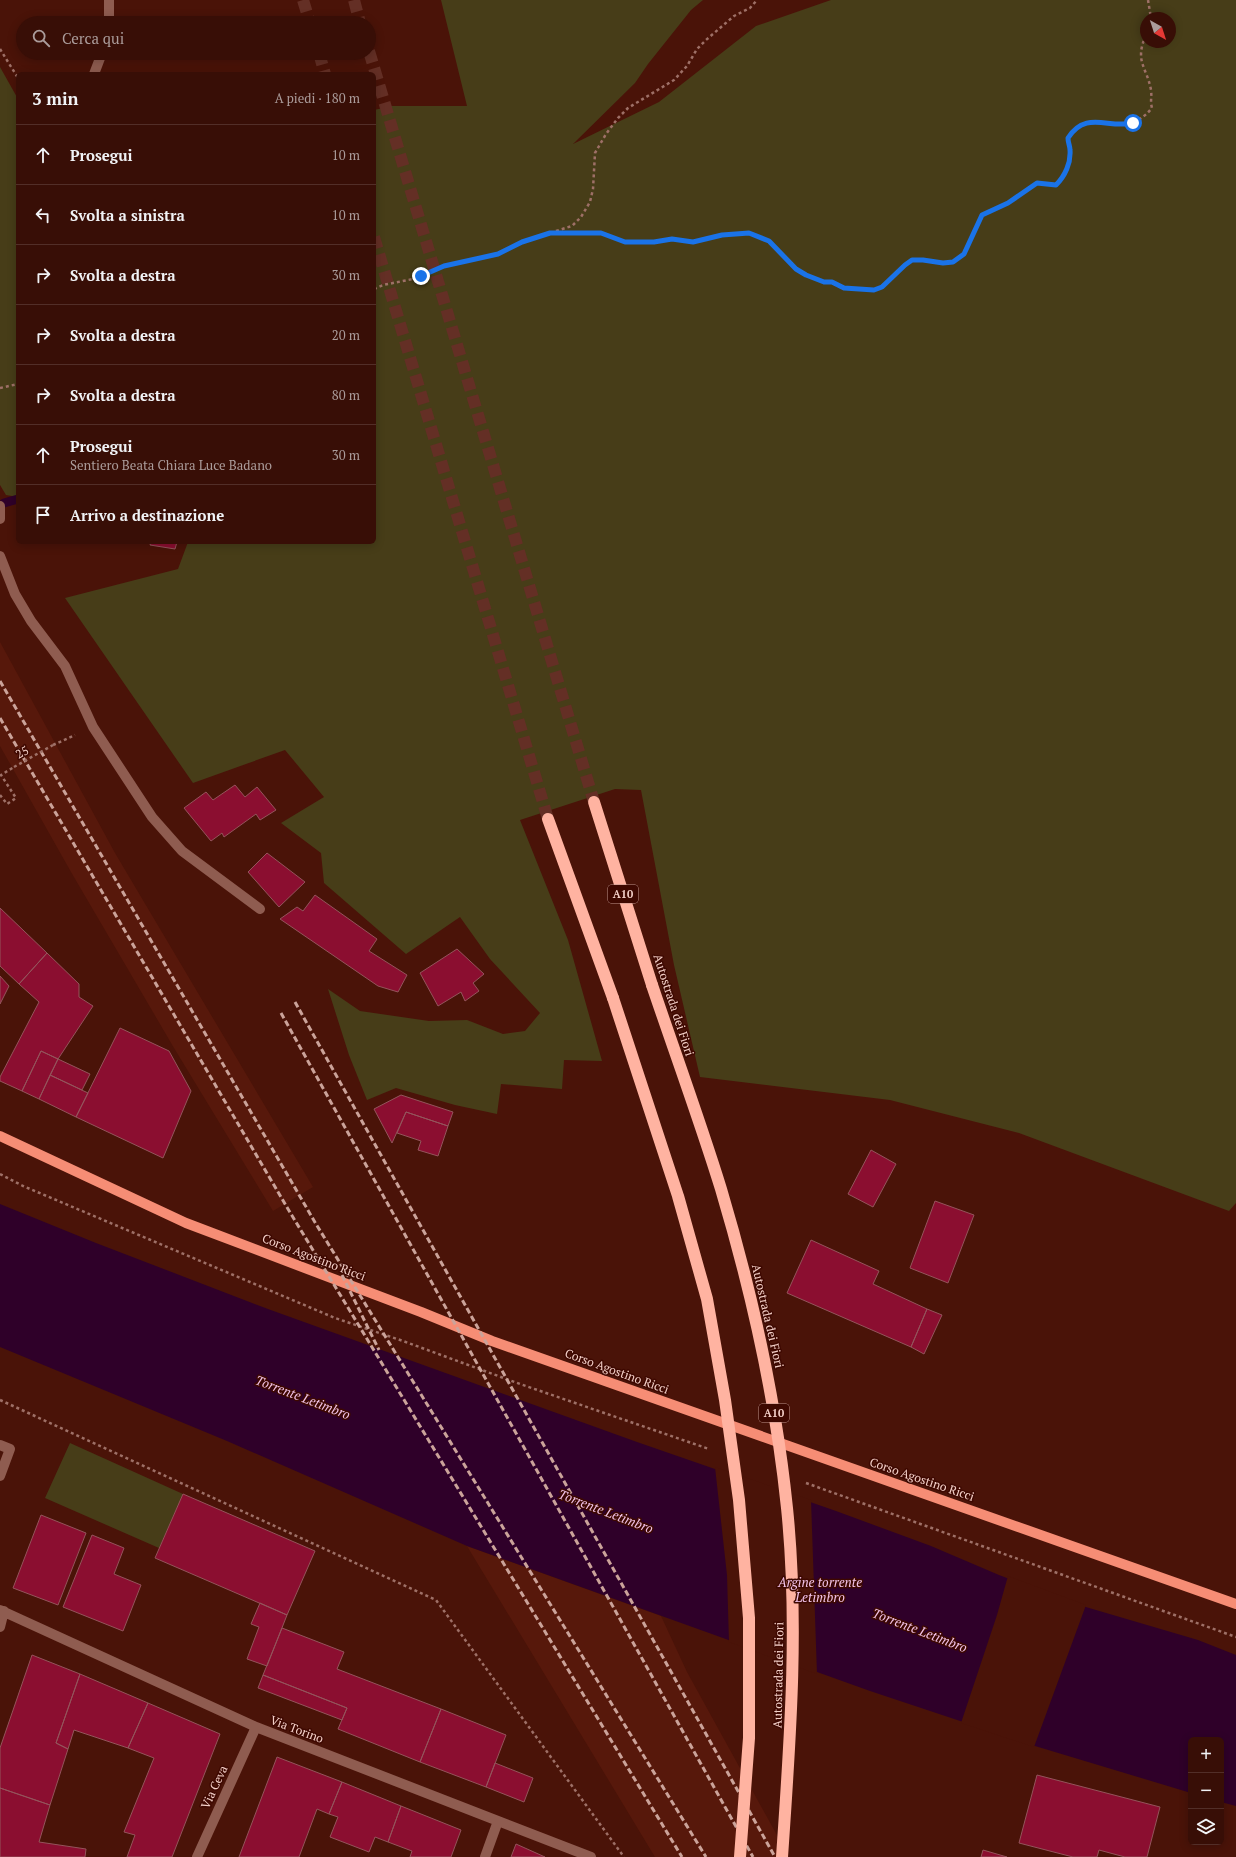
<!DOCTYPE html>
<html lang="it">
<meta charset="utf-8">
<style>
:root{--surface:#380e06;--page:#431c14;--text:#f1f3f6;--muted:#ab9c9b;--line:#522e28}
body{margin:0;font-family:"PT Serif",serif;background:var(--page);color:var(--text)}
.controls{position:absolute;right:12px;bottom:12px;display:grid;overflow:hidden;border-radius:6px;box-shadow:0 2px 10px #0003}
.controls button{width:36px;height:36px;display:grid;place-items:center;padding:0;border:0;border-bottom:1px solid var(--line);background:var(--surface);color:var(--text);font:20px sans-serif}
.compass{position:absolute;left:1140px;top:12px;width:36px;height:36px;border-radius:50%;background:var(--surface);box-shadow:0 2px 10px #0003;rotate:141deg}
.stop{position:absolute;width:12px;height:12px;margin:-9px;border:3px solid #1a73e8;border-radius:50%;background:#fff}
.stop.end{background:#1a73e8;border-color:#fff;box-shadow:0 1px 4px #0008}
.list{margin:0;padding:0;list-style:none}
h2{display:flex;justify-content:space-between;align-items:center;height:52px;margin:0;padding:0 16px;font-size:17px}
h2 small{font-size:13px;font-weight:400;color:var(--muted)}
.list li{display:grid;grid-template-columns:26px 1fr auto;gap:12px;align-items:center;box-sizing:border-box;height:60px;padding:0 16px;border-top:1px solid var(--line)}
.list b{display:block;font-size:15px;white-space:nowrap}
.list p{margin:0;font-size:13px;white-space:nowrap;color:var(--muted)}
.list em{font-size:13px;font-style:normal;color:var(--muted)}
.icon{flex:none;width:22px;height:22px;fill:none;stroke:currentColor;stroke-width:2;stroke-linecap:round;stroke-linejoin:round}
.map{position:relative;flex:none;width:1236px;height:1857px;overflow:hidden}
.search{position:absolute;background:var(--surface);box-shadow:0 2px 10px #0003;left:16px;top:16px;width:360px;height:44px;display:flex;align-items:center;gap:10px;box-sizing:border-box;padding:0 14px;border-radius:22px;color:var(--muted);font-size:15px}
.panel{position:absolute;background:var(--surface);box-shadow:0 2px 10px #0003;left:16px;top:72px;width:360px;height:472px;border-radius:6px}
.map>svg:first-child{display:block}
.built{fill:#57180b}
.green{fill:#473d18;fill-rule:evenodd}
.water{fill:#2f0029}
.pier{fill:#4a1308}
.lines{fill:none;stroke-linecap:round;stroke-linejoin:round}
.stream{stroke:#2f0029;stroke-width:9}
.building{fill:#8b0e30;stroke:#94545b}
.highway-tunnel{stroke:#642f25;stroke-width:12;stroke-dasharray:12 6;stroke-linecap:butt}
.path{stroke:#9e7067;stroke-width:2.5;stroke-dasharray:3 3;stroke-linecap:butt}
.minor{stroke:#8f5c50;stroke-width:10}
.major{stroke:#f68d75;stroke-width:10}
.highway{stroke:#ffb3a1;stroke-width:12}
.rail{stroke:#cba39a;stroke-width:3;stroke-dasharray:6 3;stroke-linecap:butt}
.path-bridge{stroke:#9e7067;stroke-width:2.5;stroke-dasharray:3 3;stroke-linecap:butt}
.highway-bridge{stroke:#ffb3a1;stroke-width:12}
.route{stroke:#1a73e8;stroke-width:5}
.labels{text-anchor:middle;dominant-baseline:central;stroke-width:3;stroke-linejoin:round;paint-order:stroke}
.shield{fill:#3e0800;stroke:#bd948c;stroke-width:1}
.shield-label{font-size:11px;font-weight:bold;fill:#f4d0c8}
.street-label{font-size:12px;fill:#f4d0c8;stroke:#3e0800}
.water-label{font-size:13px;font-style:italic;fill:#f3c3e9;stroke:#3e0800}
</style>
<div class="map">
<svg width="1236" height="1857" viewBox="0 0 1236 1857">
<rect width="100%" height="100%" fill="#4a1308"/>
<path class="built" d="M0,642L115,853L313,1187L273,1211L174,1048L71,872L0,746Z
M467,1546L661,1616L687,1672L789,1857H655Z"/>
<path class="green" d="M441,0H703L691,10L648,64L635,83L573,144L659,102L756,26L831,0H1236V1203L1229,1211L1019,1133L890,1100L700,1077L674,965L641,790L615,789L520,820L568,940L602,1061L564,1060L562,1089L501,1084L497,1114L455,1105L396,1088L367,1100L349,1055L328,989L360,1011L429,1021L467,1020L503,1034L525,1031L540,1013L490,959L460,917L406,954L324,883L321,853L281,823L324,797L285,750L193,783L65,598L178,569L188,542H374V110L392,106H467ZM1146,18H1170V42H1146Z
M0,67L18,99V497L6,495L0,485Z
M70,1443L183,1494L159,1548L45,1498Z"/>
<path class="water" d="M0,1204L96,1243L268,1309L637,1442L836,1511L931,1546L999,1575L1079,1605L1198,1640L1236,1655V1806L1221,1802V1740H1191V1793L1035,1746L870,1691L467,1546L227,1441L0,1347Z"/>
<path class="pier" d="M715,1467L811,1500L817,1674L729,1642L727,1575Z
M1008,1576L1086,1605L1034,1747L961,1723L997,1615Z"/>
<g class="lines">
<path class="stream" d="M4,503L18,499"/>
</g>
<path class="building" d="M151,542H177L175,549L150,545Z
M235,785L245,797L257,787L276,810L260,820L256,814L224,837L222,833L211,841L184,808L206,792L213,800Z
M267,853L305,882L279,907L248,872Z
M315,895L377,939L369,951L407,975L398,992L378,986L280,919L297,907L303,911Z
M0,908L47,953L19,984L0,966Z
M457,949L484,974L473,983L479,991L465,1001L461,992L438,1006L420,973Z
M47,953L79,984V997L93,1006L58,1059L41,1051L22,1091L0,1081V1077L39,1002L19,984Z
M0,976L9,986L0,1004Z
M120,1028L169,1051L191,1091L163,1158L76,1117Z
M41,1051L58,1059L39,1099L22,1091Z
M58,1059L90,1074L82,1090L50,1075Z
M50,1075L88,1093L76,1117L39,1099Z
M401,1095L453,1112L448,1126L406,1112L392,1143L374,1109Z
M406,1112L448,1126L438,1156L418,1150L421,1141L397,1133Z
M871,1150L896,1164L873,1207L848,1194Z
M935,1201L974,1215L948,1283L910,1268Z
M811,1240L879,1271L873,1284L927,1309L911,1347L787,1293Z
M927,1309L942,1315L924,1354L911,1347Z
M183,1494L315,1551L287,1615L155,1558Z
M41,1515L86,1533L58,1605L13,1588Z
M92,1535L124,1548L114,1574L141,1585L123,1631L63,1607Z
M260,1603L287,1615L267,1666L247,1659L259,1627L251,1624Z
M282,1628L344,1652L337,1669L441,1709L420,1762L338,1729L347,1708L263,1675Z
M32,1655L80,1674L56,1743L68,1749L50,1805L0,1788V1748Z
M80,1674L148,1703L128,1748L74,1730L68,1749L56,1743Z
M263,1675L347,1708L342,1720L258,1688Z
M148,1703L220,1734L172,1857H127L135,1835L124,1832L154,1758L128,1748Z
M441,1709L506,1735L486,1787L420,1762Z
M277,1757L342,1782L329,1814L317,1809L299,1857H239Z
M495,1763L533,1778L524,1802L486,1787Z
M1037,1775L1160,1807L1147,1857H1125L1099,1850L1097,1857H1073L1019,1843Z
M342,1782L401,1806L388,1842L375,1837L369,1852L330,1837L338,1817L329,1814Z
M0,1788L50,1805L39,1842L86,1849L85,1857H0Z
M401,1806L461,1830L451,1857H410L412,1851L388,1842Z
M516,1844L545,1857H511Z
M983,1850L1007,1857H981Z"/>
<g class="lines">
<path class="highway-tunnel" d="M303,0L310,23
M354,0L360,23
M369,51L594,802
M319,53L325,74
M374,237L548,819"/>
<path class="path" d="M1148,0L1151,18
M0,49L18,78
M556,231L572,226L581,217L590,202L593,189L595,153L606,134L618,118L628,108L674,80L687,66L697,49L706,40L734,16L750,8L757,0
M550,233H601L625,242H654L672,239L693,242L722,235L749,233L769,241L796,269L806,275L824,282H832L844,288L874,290L881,287L905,265L912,260H923L943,263L953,262L963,254L983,215L1008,203L1037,183L1056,185C1065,176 1071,163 1070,150C1070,146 1068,143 1068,138C1090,102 1122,145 1152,108C1150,101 1152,96 1151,90C1147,67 1134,62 1146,35
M374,289L383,285L413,279L444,266L497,254L522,242L551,233
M0,388L18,384
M53,745L75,735
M0,795L7,804L16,798L1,775L14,767
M0,1174L23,1186L335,1318L403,1341L520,1384L709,1449
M0,1400L436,1600L624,1857
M806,1483L1236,1637"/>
<path class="minor" d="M109,23V0
M94,74L102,53
M0,506V519
M0,556L15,594L31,621L65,666L93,727L152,817L182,851L260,909
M0,1445L10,1449L0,1476
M0,1610L256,1727L591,1857
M0,1627L4,1611
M197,1857L256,1727
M485,1857L498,1821"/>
<path class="major" d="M0,1136L186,1223L421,1312L492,1341L1236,1604"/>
<path class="highway" d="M594,802L652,985
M548,819L613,998"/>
<path class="rail" d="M0,681L316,1224L706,1857
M0,718L288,1209L682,1857
M295,1002L775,1857
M281,1013L753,1857
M342,1275L379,1350"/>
<path class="path-bridge" d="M14,767L53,745"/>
<path class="highway-bridge" d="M652,985C675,1053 700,1121 721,1189C752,1293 776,1400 787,1508C799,1625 790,1741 782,1857
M613,998L678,1196L707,1299L725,1400L739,1500L749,1618V1738L740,1857"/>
</g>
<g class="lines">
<path class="route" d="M421,276L444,266L498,254L522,242L550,233H601L625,242H654L672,239L693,242L722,235L749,233L769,241L796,269L806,275L824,282H832L844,288L874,290L882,287L905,265L912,260H923L943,263L953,262L964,254L982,215L1008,203L1037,183L1056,185C1065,176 1071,163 1070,150C1070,146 1068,143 1068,138C1086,110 1108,129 1133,123"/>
</g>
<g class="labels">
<g class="shield">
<rect x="608" y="885" width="30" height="18" rx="3"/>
<rect x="759" y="1404" width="30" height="18" rx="3"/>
</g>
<g class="shield-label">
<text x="623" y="894">A10</text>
<text x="774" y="1413">A10</text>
</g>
<g class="street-label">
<text transform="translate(22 752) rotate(-29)">25</text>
<text transform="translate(674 1005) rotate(72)">Autostrada dei Fiori</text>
<text transform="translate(314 1257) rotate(21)">Corso Agostino Ricci</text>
<text transform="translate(768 1316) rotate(77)">Autostrada dei Fiori</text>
<text transform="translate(617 1371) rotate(20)">Corso Agostino Ricci</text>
<text transform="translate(922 1479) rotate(19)">Corso Agostino Ricci</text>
<text transform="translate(778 1675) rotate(-89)">Autostrada dei Fiori</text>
<text transform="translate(297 1729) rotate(21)">Via Torino</text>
<text transform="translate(214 1787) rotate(-65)">Via Ceva</text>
</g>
<g class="water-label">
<text transform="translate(303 1397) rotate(21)">Torrente Letimbro</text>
<text transform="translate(606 1511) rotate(21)">Torrente Letimbro</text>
<text x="820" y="1582">Argine torrente<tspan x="820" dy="15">Letimbro</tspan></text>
<text transform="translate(920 1630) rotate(21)">Torrente Letimbro</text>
</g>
</g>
</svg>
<div class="controls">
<button>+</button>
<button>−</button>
<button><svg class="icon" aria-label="layers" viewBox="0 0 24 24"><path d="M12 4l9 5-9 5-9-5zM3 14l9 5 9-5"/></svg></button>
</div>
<svg class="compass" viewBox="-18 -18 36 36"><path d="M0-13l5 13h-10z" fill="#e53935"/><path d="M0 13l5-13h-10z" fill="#ab9c9b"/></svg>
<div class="stop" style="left:1133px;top:123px"></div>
<div class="stop end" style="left:421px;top:276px"></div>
<div class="search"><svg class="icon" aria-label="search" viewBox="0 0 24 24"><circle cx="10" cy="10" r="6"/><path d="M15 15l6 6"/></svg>Cerca qui</div>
<section class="panel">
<h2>3 min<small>A piedi · 180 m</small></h2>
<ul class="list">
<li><svg class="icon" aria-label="ahead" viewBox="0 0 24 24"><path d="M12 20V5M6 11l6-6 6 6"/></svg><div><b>Prosegui</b></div><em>10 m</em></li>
<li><svg class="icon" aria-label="left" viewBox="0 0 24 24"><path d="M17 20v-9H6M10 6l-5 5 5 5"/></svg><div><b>Svolta a sinistra</b></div><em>10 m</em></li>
<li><svg class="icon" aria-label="right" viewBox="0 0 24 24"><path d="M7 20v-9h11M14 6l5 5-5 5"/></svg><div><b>Svolta a destra</b></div><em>30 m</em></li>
<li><svg class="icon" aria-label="right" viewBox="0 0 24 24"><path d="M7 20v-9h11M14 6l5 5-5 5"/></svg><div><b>Svolta a destra</b></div><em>20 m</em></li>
<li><svg class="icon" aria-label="right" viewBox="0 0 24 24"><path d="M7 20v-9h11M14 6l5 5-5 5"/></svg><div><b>Svolta a destra</b></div><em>80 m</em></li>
<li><svg class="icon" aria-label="ahead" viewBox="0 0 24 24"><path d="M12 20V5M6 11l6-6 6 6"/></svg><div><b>Prosegui</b><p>Sentiero Beata Chiara Luce Badano</p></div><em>30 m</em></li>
<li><svg class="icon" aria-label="arrive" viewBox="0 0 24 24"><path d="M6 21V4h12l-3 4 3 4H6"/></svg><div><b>Arrivo a destinazione</b></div></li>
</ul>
</section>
</div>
